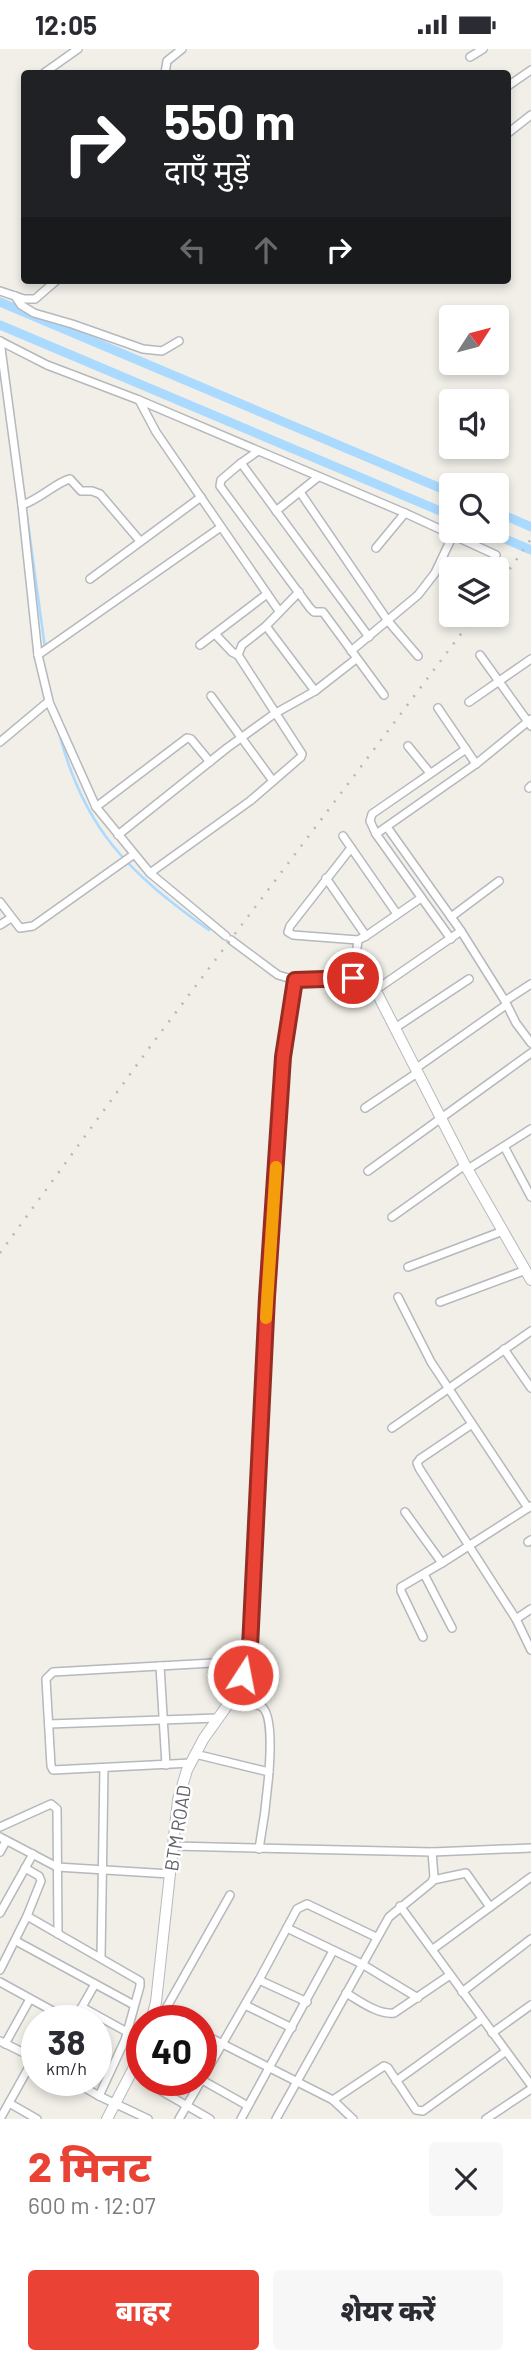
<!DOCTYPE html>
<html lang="hi">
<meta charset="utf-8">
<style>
body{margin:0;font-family:Barlow,"Noto Sans Devanagari",sans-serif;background:#f7f7f7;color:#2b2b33;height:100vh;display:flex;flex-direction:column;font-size:26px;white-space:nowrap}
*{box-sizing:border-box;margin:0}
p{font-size:23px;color:#7c7c81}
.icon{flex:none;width:38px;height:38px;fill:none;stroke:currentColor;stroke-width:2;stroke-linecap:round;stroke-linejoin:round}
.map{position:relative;height:2070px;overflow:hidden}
.sheet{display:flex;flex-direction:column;background:#fff;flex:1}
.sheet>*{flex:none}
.banner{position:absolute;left:21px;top:21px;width:490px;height:214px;border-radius:7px;box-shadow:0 4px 10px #0003;background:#202124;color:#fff;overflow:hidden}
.needle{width:46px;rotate:54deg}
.controls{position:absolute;left:439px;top:256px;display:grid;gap:14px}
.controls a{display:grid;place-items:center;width:70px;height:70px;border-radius:7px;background:#fff;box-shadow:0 4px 10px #0003;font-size:35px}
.speed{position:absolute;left:21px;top:1956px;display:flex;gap:14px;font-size:35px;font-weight:700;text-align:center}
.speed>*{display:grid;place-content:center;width:91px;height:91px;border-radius:50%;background:#fff;box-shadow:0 4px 10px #0003;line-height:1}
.speed small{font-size:18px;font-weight:400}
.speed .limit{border:10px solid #d22;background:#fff;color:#111}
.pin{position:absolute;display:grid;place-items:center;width:60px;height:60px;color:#fff;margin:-30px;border:4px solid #fff;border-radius:50%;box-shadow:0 2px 7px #0007}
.me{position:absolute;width:77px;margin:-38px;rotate:11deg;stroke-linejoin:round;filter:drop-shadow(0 0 5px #0008)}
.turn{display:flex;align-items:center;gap:24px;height:147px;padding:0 28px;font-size:32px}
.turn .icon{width:91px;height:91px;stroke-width:2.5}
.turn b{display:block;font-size:49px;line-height:60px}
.lanes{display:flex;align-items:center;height:66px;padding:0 28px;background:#0003;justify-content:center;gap:35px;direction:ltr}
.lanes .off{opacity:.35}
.round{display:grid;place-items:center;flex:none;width:74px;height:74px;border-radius:7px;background:#f7f7f7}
.head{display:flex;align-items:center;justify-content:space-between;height:119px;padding:0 28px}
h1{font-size:42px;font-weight:800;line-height:52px;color:#ea4335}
.primary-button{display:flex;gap:14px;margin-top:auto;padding:14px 28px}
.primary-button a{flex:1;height:80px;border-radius:7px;background:#ea4335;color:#fff;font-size:28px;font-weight:800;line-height:80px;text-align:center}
.primary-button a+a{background:#f7f7f7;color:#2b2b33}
.status{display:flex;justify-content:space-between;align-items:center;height:49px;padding:0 35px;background:#fff;direction:ltr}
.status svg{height:19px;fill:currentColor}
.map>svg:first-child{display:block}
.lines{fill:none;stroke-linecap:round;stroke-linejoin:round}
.stream{stroke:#aadaff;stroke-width:2.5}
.canal{stroke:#aadaff;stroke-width:9}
.street-casing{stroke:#b5b8bc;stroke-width:10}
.secondary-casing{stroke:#b6babf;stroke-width:12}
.street{stroke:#fff;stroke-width:7}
.secondary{stroke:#fff;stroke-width:10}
.rail{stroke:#b6b7b8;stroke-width:2.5;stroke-dasharray:2 9;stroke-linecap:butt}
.route-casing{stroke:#982c22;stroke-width:18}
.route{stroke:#ea4335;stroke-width:12}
.slow{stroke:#f59e0b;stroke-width:12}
.labels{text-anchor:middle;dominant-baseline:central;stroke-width:5;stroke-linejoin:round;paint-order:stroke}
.street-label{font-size:19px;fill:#5f6368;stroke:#fff}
</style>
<div class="status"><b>12:05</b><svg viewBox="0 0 49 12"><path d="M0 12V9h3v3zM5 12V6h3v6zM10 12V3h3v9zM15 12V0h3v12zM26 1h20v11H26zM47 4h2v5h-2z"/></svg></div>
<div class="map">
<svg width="531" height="2070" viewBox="0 0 531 2070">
<rect width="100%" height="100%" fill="#f1efe8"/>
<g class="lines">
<g class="stream">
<polyline points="27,467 45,599"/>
<path d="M58 680C83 780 128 823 209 881"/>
</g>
<g class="canal">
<polyline points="0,253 452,444"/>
<polyline points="0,276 452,467"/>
<polyline points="497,463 531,478"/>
<polyline points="484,481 531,501"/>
</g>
<defs>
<g id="street">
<polyline points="470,8 483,0"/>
<polyline points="44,24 78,0"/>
<polyline points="165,24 167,12 182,0"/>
<polyline points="508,37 531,21"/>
<polyline points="508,84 531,66"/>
<polyline points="0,242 24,250 35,250 57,231"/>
<polyline points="15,247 21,256 34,264 72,275 143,300 162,302 179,292"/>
<polyline points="0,292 47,316 139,351 405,464 496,506"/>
<polyline points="139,351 156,383 279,562"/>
<polyline points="258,402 241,414 369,588"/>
<polyline points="241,414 221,431 220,437 310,559 314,563 323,563 384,646"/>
<polyline points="300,443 388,572 418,607"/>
<path d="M22 456C39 451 58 432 70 430L81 442H92L100 445 140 492"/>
<polyline points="276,462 318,428"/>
<polyline points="376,499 405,464"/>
<polyline points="90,530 201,448"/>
<polyline points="266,577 315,642"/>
<polyline points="215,585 232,603 238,606"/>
<polyline points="200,596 267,545"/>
<polyline points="351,602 418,546 435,524 453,486"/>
<polyline points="38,606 221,478"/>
<polyline points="480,606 531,677"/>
<polyline points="211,647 273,732"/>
<polyline points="49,653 96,758 150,824 226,887"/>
<polyline points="469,653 531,610"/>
<polyline points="438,659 476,715"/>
<polyline points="0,693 49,652 38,606 22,456 0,292"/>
<polyline points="408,697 430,724"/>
<polyline points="529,739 531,737"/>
<polyline points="96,758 187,689 191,690 210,713"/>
<polyline points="387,778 461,882 505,952 516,974 531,994"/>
<polyline points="376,785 476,715 531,670"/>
<polyline points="118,786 227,699 274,665 315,642 356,610"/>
<polyline points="343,787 397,865"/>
<polyline points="351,799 290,877 288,883 293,886 358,891"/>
<polyline points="150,824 250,752 301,708 302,705 238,606 242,596 266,577 299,543"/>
<polyline points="326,829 366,887"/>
<polyline points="0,853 20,879 33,877 133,806"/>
<polyline points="451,868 499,832"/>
<polyline points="0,876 11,869"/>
<polyline points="451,890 376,785 370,772 372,765 466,700"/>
<polyline points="231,891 278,926 295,931"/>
<polyline points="353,929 358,891 366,887 421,849"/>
<polyline points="374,942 461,882"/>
<polyline points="505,952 531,935"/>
<polyline points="395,979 469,930"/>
<polyline points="415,1020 506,956"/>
<polyline points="365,1059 417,1024"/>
<polyline points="505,1099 531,1148"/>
<polyline points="468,1120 531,1080"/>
<polyline points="368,1122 531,1004"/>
<polyline points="392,1168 465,1116"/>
<polyline points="408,1218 503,1182"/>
<polyline points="398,1248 431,1313 528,1459"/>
<polyline points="440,1253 526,1221"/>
<polyline points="504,1300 531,1339"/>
<polyline points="472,1375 420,1410 417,1414 419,1419 516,1570 531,1601"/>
<polyline points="392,1379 531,1282"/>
<polyline points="405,1463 442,1514"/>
<polyline points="528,1493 531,1491"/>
<polyline points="424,1525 452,1579"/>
<polyline points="516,1570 531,1560"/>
<polyline points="423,1588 401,1542 401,1538 442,1514 531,1457"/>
<polyline points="160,1617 166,1716"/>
<path d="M229 1654C238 1654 254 1652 262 1658 280 1671 263 1778 259 1800"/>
<polyline points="49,1675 218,1669"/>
<polyline points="195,1705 269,1723"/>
<polyline points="191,1714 53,1721 51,1717 46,1630 53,1623 248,1612"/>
<polyline points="0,1778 51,1755 57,1760 58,1885"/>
<polyline points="0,1788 57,1818 170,1825"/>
<polyline points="173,1797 432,1803 531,1799"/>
<polyline points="0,1803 6,1792"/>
<polyline points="433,1831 466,1824 490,1858"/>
<polyline points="400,1857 531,2036"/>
<polyline points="0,1864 33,1805"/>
<polyline points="27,1867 140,1932 140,1937 125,1991 99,2047"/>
<polyline points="287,1879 362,1915 418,1949"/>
<polyline points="16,1892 134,1956"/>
<polyline points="433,1900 531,1828"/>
<polyline points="101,1909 104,1719"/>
<polyline points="0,1921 27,1867 41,1832 39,1827 25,1819"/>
<polyline points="259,1931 307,1953"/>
<polyline points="0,1933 71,1972"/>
<polyline points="462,1943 531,1890"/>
<path d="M346 1944C360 1952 378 1966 394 1964L450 1926"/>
<polyline points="245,1956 292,1979"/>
<polyline points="82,1958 127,1983"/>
<polyline points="162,1962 180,1972"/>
<polyline points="164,1963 230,1846"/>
<polyline points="74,1972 95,1935"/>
<polyline points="201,1984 333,2051 353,2070"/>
<polyline points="492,1984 531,1956"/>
<polyline points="0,1992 36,2010"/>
<polyline points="5,1995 30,1950"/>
<polyline points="202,2031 248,2057"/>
<polyline points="73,2032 99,2047 148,2070"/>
<polyline points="144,2032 210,2070"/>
<polyline points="396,2032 482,1970"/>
<polyline points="333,2051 384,2017 388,2019 416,2061 423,2062 505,2003"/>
<polyline points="9,2054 37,2070"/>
<polyline points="0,2070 34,2009"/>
<polyline points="179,2070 259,1931 297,1860 307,1855 376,1888"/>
<polyline points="241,2070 333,1902"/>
<polyline points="276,2070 389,1868 432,1833 434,1828 432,1803"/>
<polyline points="486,2070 531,2040"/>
</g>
<g id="secondary">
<path d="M151 1972 156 1953 178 1751 187 1721 204 1689 239 1640 248 1612 267 1248 283 1008 295 931C325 930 357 921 378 946L465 1116 531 1231"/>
<polyline points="107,2070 142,2003"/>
</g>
</defs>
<use href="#street" class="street-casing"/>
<use href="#secondary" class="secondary-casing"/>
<use href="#street" class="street"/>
<use href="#secondary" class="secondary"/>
<g class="rail">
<polyline points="497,538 531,490"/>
<polyline points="0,1204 155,991 476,565"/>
</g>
</g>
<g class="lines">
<defs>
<polyline id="route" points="243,1626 250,1598 267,1248 283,1008 295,931 353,929"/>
</defs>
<use href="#route" class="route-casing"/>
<use href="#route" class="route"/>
<polyline class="slow" points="266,1269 276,1118"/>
</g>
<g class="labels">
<g class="street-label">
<text transform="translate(177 1779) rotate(-81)">BTM ROAD</text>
</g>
</g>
</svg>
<div class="controls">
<a><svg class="needle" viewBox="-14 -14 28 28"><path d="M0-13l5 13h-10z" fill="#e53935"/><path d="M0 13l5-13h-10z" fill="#7c7c81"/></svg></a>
<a><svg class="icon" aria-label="sound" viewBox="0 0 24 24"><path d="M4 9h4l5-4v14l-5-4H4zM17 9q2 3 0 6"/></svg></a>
<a><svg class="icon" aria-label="search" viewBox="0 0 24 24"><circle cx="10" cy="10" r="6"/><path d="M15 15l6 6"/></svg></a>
<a><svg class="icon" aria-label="layers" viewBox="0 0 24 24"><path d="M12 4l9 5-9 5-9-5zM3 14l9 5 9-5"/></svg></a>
</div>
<div class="speed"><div>38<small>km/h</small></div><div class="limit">40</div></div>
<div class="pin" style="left:353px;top:929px;background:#d93025"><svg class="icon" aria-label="arrive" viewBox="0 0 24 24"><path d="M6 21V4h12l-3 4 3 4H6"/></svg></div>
<svg class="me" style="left:243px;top:1626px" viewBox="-20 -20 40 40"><circle r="17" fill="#ea4335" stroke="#fff" stroke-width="3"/><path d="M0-11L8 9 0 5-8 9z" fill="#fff"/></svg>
<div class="banner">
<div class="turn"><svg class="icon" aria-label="right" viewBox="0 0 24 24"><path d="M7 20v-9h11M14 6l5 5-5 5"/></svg><div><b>550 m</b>दाएँ मुड़ें</div></div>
<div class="lanes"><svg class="icon off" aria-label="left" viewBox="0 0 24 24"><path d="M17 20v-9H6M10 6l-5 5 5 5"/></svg><svg class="icon off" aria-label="ahead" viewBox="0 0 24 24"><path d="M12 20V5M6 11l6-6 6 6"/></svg><svg class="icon" aria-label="right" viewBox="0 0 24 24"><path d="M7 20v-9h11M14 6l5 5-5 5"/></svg></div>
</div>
</div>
<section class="sheet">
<div class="head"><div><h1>2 मिनट</h1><p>600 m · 12:07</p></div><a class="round"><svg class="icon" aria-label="close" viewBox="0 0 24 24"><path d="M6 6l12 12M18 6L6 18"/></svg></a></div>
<div class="primary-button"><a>बाहर</a><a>शेयर करें</a></div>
</section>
